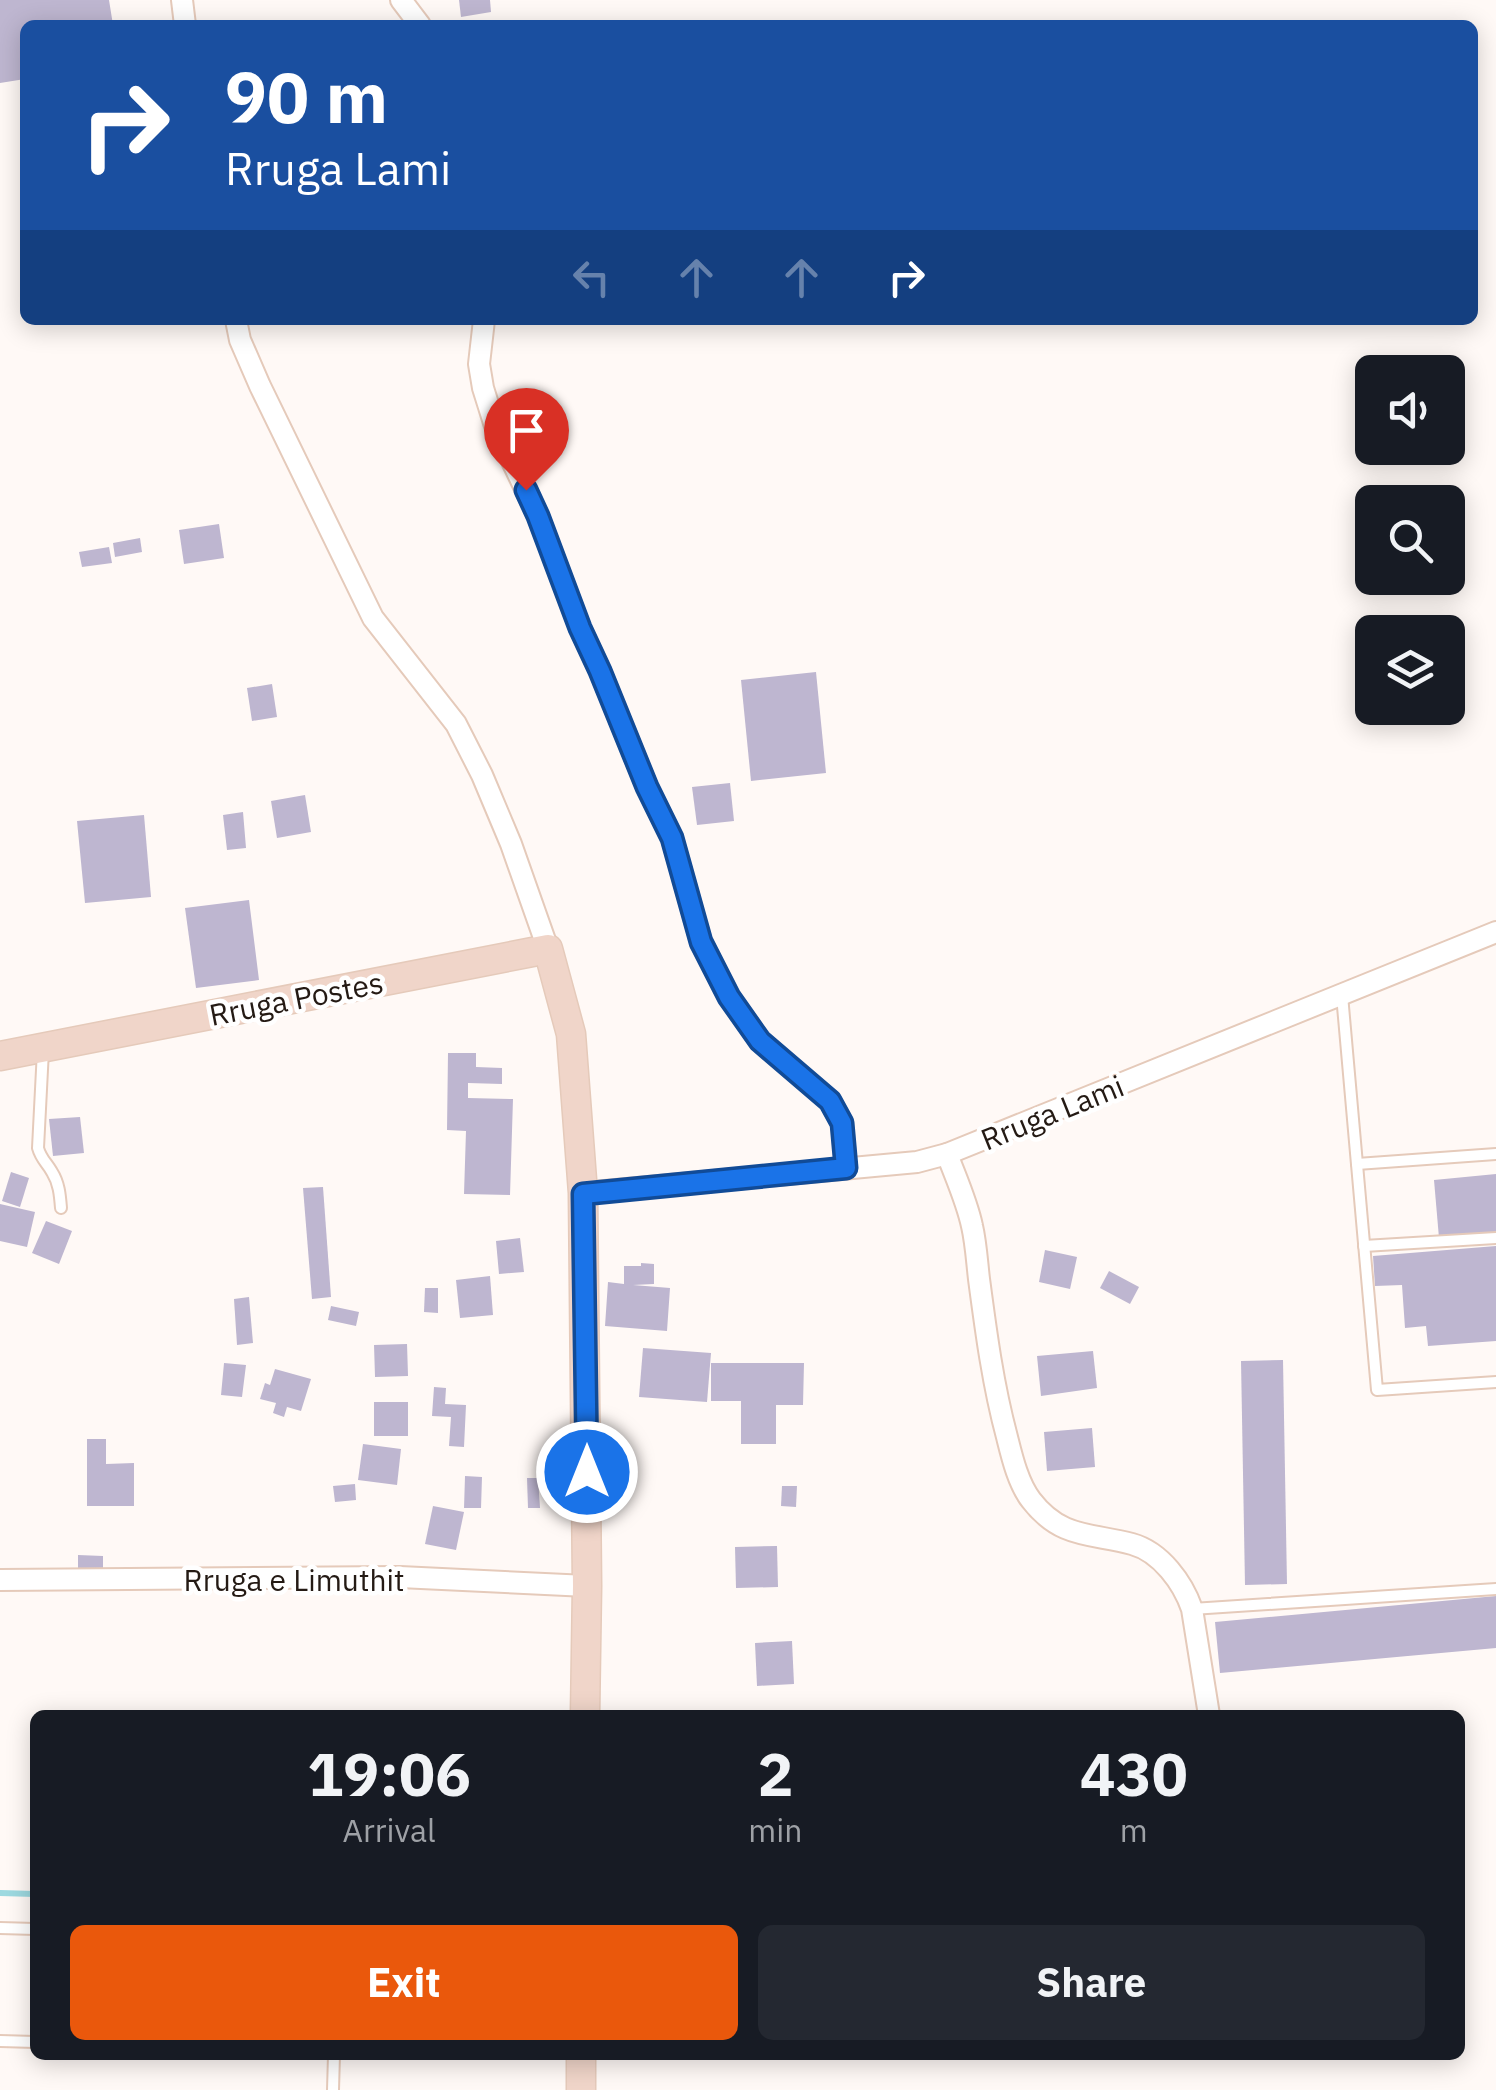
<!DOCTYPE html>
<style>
body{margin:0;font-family:"IBM Plex Sans",sans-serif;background:#242831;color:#f1f3f6;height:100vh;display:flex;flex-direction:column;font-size:38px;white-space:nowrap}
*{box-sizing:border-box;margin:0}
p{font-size:32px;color:#9ea1a6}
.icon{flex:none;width:55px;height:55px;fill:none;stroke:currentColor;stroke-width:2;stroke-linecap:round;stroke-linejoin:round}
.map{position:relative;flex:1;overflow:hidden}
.panel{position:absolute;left:30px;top:1710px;width:1435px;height:350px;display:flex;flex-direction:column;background:#171b24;border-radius:15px;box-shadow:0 5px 25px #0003}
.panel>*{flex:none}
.hud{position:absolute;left:20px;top:20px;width:1458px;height:305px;border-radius:15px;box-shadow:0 5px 25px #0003;background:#1a4fa0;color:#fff;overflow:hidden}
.fabs{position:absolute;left:1355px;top:355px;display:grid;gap:20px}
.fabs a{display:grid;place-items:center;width:110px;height:110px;border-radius:15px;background:#171b24;box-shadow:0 5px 25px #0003;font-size:50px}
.pin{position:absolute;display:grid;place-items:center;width:85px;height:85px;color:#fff;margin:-102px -42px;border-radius:50% 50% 50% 0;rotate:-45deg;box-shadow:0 0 10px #0007}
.pin .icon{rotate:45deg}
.me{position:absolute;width:110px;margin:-55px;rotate:0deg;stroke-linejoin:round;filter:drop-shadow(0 0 8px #0008)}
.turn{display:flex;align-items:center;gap:35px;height:210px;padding:0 40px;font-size:45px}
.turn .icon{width:130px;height:130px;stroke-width:2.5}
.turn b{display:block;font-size:70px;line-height:85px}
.lanes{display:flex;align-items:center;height:95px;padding:0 40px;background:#0003;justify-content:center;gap:50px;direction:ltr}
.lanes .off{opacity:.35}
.eta{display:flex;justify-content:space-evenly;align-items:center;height:170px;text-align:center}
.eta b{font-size:60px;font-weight:700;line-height:70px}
.button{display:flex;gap:20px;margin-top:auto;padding:20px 40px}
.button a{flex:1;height:115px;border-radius:15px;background:#ea580c;color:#fff;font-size:40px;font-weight:700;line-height:115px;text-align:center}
.button a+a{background:#242831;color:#f1f3f6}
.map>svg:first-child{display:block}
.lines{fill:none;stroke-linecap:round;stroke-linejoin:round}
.stream{stroke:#9dd9e0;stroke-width:6}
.building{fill:#beb6d0}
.lane-casing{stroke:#e5caba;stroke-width:14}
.street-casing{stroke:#e5caba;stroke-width:24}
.secondary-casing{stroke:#e5caba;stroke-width:31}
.lane{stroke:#fff;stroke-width:10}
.street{stroke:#fff;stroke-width:20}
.secondary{stroke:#f0d5c9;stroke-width:28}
.route-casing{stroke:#114b97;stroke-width:25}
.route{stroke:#1a73e8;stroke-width:18}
.labels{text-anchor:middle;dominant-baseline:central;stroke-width:9;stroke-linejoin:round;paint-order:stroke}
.street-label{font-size:30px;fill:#241a14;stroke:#fff}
</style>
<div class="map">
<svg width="1496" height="2090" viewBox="0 0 1496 2090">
<rect width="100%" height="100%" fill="#fff9f6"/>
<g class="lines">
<polyline class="stream" points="0,1893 35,1894"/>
</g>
<g class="building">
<polygon points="0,0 109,0 113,25 25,25 25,79 0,83"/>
<polygon points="459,0 490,0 491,12 461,17"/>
<polygon points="219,524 224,558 184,564 179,530"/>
<polygon points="140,538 142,552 115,557 113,543"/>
<polygon points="109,547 112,563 82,567 79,552"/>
<polygon points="816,672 826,773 751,781 741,680"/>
<polygon points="272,684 277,717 252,721 247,688"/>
<polygon points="730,783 734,821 697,825 692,787"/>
<polygon points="305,795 311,832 277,838 271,801"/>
<polygon points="243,812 246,848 227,850 223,815"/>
<polygon points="144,815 151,897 85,903 77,821"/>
<polygon points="249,900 259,980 196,988 185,908"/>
<polygon points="448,1053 476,1053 476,1067 502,1068 502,1084 468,1083 468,1098 513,1099 510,1195 464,1194 466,1131 447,1130"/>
<polygon points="80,1117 84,1153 53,1156 49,1119"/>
<polygon points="11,1172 29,1178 20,1207 2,1201"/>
<polygon points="1496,1174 1496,1233 1439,1238 1434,1180"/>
<polygon points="323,1187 331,1297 312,1299 303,1188"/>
<polygon points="0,1204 35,1212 27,1247 0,1241"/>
<polygon points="46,1221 72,1231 59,1264 32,1253"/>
<polygon points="520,1238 524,1272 499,1274 496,1241"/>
<polygon points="1496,1246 1496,1341 1428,1346 1426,1326 1405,1328 1402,1285 1375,1286 1373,1256"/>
<polygon points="1045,1250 1077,1257 1070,1289 1039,1282"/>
<polygon points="641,1263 654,1264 654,1284 633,1285 670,1288 667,1331 605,1326 608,1282 624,1284 624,1266 641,1266"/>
<polygon points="1109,1271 1139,1287 1130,1304 1100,1288"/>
<polygon points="490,1276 493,1315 460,1318 456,1280"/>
<polygon points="425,1288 438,1288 438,1313 424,1312"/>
<polygon points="249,1297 253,1343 237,1345 234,1299"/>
<polygon points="331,1306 359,1312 356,1326 328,1320"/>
<polygon points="407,1344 408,1376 375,1377 374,1345"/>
<polygon points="643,1348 711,1353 707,1402 639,1397"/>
<polygon points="1093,1351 1097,1388 1041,1396 1037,1356"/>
<polygon points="1283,1360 1287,1584 1245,1585 1241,1361"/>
<polygon points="224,1363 246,1365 242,1397 221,1395"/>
<polygon points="711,1363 804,1363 803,1405 776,1405 776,1444 741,1444 741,1401 711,1401"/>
<polygon points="275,1369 311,1379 301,1411 287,1407 284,1417 273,1413 276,1403 260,1399 265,1383 270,1385"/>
<polygon points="434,1387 446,1388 445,1404 466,1405 464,1447 449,1446 451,1417 432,1416"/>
<rect x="374" y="1402" width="34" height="34"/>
<polygon points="1092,1428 1095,1467 1047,1471 1044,1432"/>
<polygon points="87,1439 106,1439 106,1464 134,1463 134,1506 87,1506"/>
<polygon points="363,1444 401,1449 397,1485 358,1480"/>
<polygon points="465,1476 482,1477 481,1508 464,1508"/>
<polygon points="527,1478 538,1478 540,1508 528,1508"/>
<polygon points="355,1484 356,1500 335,1502 333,1486"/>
<polygon points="782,1486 797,1486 796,1507 781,1506"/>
<polygon points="433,1506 464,1512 456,1550 425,1544"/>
<polygon points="777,1546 778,1587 736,1588 735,1547"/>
<polygon points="78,1555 103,1556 103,1575 78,1574"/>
<polygon points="1496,1596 1496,1648 1220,1673 1215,1622"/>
<polygon points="792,1641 794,1684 757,1686 755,1643"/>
</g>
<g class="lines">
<defs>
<g id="lane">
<polyline points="1342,995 1377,1390 1496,1382"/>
<path d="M43 1050 38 1148C41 1159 47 1163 52 1172 59 1183 60 1195 61 1208"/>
<polyline points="1357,1164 1496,1154"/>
<polyline points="1364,1246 1496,1238"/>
<polyline points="1192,1609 1496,1589"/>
<polyline points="0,1928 35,1929"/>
<polyline points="0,2041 35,2042"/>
<polyline points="333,2090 334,2055"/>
</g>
<g id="street">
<polyline points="182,0 185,25"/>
<polyline points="401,0 420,25"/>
<polyline points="236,320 240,340 260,386 373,618 456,724 482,775 511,844 548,949"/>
<polyline points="484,320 479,364 483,388 494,423 538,516 580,628 600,671 647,787 672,838 701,942 729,997 760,1041 830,1101 842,1123 846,1168"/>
<path d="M947 1154C956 1178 967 1202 972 1226 976 1243 977 1262 979 1279 986 1332 993 1385 1007 1437 1012 1457 1018 1483 1031 1500 1061 1539 1091 1533 1132 1544 1161 1552 1183 1583 1192 1609L1209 1715"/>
<polyline points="583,1193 917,1162 947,1154 1496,932"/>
<polyline points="0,1580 400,1577 587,1586"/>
</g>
<g id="secondary">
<polyline points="0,1056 548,949 571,1034 583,1193 587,1586 585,1715"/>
<polyline points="581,2055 581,2090"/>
</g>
</defs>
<use href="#lane" class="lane-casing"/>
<use href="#street" class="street-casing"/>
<use href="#secondary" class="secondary-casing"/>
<use href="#lane" class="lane"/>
<use href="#street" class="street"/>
<use href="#secondary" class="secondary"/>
</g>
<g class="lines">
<defs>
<polyline id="route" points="526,490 538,516 580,628 600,671 647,787 672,838 701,942 729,997 760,1041 830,1101 842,1123 846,1168 583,1194 587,1472"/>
</defs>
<use href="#route" class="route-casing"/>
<use href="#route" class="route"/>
</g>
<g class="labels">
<g class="street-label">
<text transform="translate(296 998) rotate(-11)">Rruga Postes</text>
<text transform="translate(1052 1112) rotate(-22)">Rruga Lami</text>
<text x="294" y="1579">Rruga e Limuthit</text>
</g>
</g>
</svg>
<div class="fabs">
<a><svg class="icon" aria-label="sound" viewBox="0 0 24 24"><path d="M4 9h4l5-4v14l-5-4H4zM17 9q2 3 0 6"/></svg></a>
<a><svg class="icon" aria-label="search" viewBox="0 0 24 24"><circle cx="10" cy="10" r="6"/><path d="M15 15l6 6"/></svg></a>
<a><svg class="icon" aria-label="layers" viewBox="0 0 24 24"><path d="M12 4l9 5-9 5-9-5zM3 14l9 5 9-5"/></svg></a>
</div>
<div class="pin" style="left:526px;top:490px;background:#d93025"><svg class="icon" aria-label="arrive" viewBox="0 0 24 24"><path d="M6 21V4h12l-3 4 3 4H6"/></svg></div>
<svg class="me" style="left:587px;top:1472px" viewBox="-20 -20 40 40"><circle r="17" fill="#1a73e8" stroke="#fff" stroke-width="3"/><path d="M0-11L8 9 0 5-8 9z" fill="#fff"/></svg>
<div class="hud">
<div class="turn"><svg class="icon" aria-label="right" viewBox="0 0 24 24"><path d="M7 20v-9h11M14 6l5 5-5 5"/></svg><div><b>90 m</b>Rruga Lami</div></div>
<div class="lanes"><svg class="icon off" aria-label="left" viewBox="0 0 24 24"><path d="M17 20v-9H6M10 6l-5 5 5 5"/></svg><svg class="icon off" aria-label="ahead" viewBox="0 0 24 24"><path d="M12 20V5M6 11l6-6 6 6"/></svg><svg class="icon off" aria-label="ahead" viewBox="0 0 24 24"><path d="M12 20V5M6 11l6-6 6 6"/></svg><svg class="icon" aria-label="right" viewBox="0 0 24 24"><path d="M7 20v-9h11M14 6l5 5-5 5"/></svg></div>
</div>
<section class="panel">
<div class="eta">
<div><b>19:06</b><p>Arrival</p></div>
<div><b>2</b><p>min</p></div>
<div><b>430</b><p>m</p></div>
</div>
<div class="button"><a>Exit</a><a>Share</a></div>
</section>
</div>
